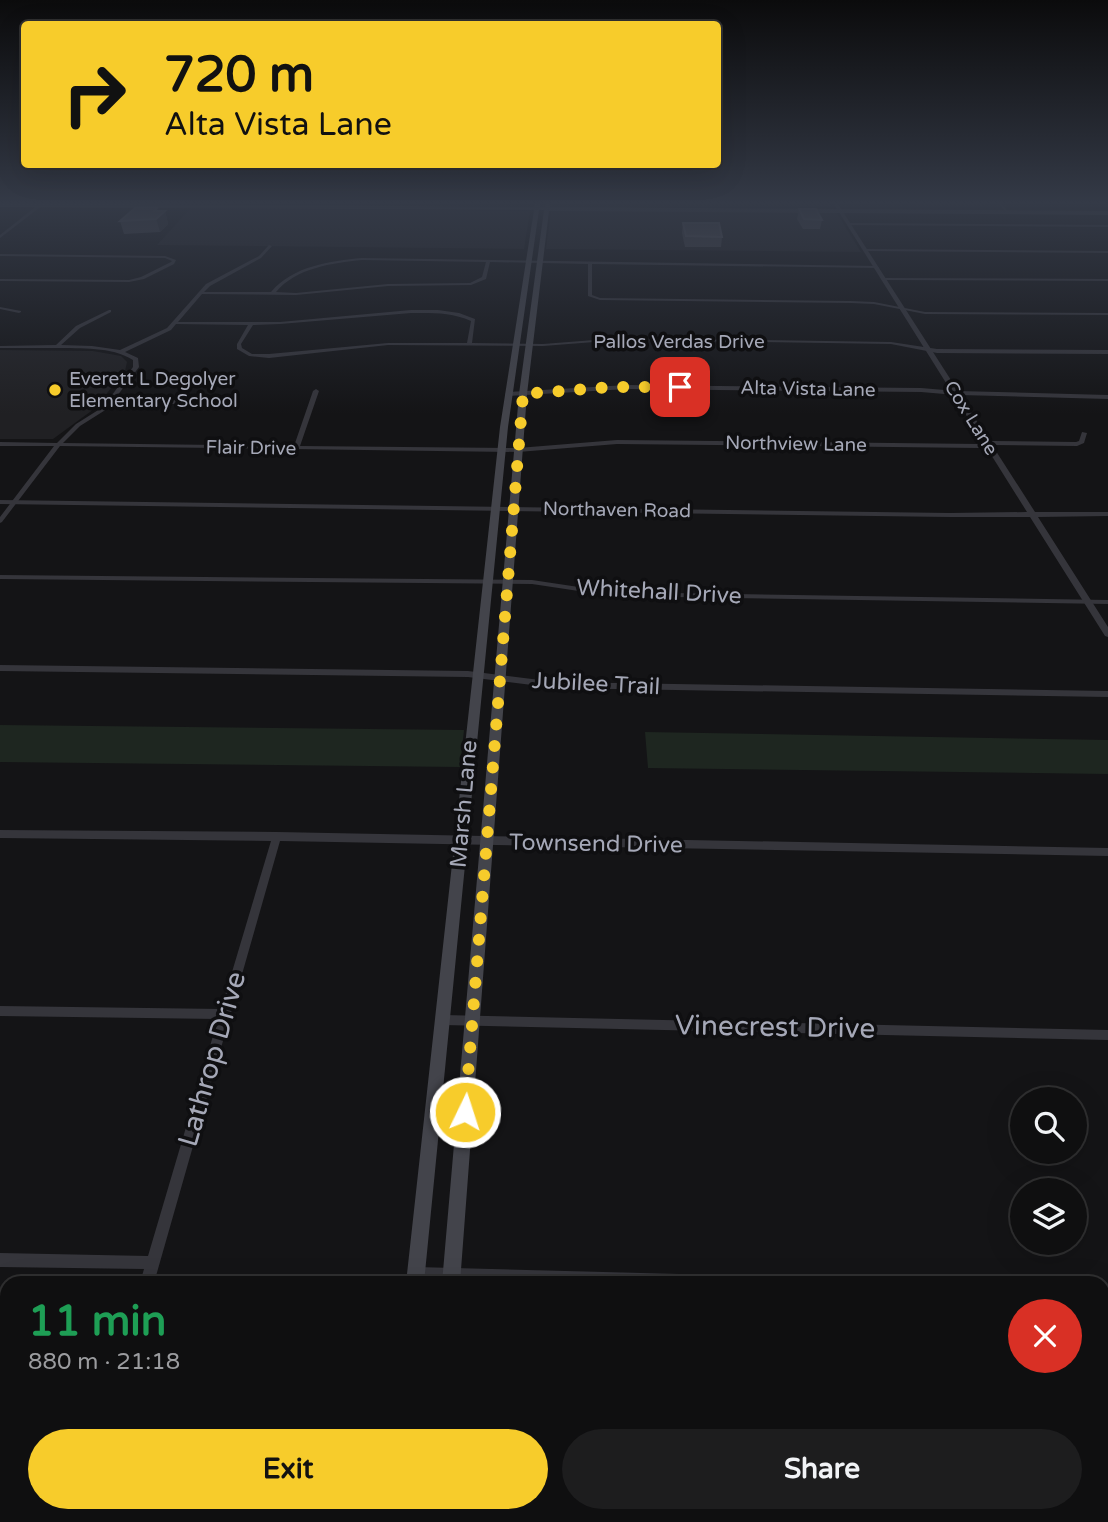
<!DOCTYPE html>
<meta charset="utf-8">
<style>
body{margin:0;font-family:"Varela Round",sans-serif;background:#1d1d1e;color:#f1f3f6;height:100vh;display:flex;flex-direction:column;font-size:26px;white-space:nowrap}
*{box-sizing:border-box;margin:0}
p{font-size:23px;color:#9b9c9f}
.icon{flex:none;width:38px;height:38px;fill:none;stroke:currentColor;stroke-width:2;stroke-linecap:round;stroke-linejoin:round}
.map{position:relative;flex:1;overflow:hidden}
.details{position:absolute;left:0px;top:1276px;width:1110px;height:247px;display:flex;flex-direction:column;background:#0f0f10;border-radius:21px 21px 0 0;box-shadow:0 7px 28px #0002,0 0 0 2px #2f2f30}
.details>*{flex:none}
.hud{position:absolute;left:21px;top:21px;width:700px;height:147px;border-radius:7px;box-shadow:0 7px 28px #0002,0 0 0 2px #2f2f30;background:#f7cc2b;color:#111;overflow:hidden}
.fabs{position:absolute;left:1010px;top:1087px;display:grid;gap:14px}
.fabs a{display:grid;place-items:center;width:77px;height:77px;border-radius:50%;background:#0f0f10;box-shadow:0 7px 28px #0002,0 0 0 2px #2f2f30;font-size:35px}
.pin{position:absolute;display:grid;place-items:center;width:60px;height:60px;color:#fff;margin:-30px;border-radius:14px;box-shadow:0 4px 10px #0006}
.me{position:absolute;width:77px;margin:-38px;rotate:4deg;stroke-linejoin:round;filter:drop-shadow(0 0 5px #0008)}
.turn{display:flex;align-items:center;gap:24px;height:147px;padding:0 28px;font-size:32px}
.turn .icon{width:91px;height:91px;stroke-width:2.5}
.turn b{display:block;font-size:49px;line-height:60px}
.round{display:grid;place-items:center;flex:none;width:74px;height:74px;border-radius:37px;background:#1d1d1e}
.head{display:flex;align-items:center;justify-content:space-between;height:119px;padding:0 28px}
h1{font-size:42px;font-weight:700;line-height:52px;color:#1e9e55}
.primary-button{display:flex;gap:14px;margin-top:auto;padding:14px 28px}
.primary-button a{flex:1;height:80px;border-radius:42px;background:#f7cc2b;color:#111;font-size:28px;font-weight:700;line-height:80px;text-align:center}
.primary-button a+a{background:#1d1d1e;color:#f1f3f6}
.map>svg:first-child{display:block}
.built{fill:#202023}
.green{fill:#1e2620}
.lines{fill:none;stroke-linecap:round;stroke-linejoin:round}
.minor{fill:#35353b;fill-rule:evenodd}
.tertiary{fill:#35353b;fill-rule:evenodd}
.secondary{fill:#43444b;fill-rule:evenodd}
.wall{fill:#45454b}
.shaded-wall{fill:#2d2d31}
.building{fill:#505057;stroke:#5d5e66;stroke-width:2}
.route{stroke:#f7cc2b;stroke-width:12;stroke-dasharray:0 21.6}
.poi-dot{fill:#f7cc2b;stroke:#0f0f11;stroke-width:2.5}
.labels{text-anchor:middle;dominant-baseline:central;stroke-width:7;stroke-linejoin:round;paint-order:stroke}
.far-street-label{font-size:19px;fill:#a5a8b7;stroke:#0f0f11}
.far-poi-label{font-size:19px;fill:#a5a8b7;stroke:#0f0f11;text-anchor:start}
.street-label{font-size:23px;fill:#a5a8b7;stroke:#0f0f11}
.near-street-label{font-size:28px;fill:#a5a8b7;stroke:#0f0f11}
</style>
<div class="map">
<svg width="1108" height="1522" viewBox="0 0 1108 1522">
<rect width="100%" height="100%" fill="#141416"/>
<g class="built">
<polygon points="554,201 829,201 832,206 554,204"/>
<polygon points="191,208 530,211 524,249 157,245"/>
<polygon points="551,211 836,212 861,252 546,249"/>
<polygon points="0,350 93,351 121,356 127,362 125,371 94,409 53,439 0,439"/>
</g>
<g class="green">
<polygon points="841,201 984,201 988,205 843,204"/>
<polygon points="0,725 464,730 460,767 0,762"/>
<polygon points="645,732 1108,740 1108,774 648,768"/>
</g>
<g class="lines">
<g class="minor">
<polygon points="995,201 999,201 1009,213 1007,213"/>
<polygon points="848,223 1108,225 1108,227 849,225"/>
<path d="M269 245 272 246 261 258 210 286 204 292H271C293 266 330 261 362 258L877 266 879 268 592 264V295L600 298 851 301 874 302 925 312 1108 313V315L925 314 874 304 851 303 600 300 588 296V264L490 262 486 279 471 285 388 286 296 295 202 294 178 322H280L411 310H438L459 313 475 319 472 343 543 344 620 338 891 342 937 349 1108 350V354L937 353 891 344 620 340 543 346 388 345 269 358 249 356 237 349V344L248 325 176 324 171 330 125 352 138 358 139 367 114 400H178L212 396 215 398 214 399 178 404H111L107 409 80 426 63 443 294 446 313 391 316 389 319 391 300 446 518 448 617 440 979 444 993 441 1076 442 1079 441 1082 432 1087 433 1084 443 1077 446 993 445 979 448 617 444 518 452 60 446 2 522 0 523V517L54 446H0V442L57 443 76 424 103 407 133 367V360C110 346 82 349 56 348 38 348 19 348 0 348V346L56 345 76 326 109 310H111V312L80 328 61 345 92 346 120 350 167 328 206 284 259 256ZM362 260 486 262 482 277 470 283 388 284 296 293 276 292C296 268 332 263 362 260ZM411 313C432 313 451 312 471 321L467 343H388L269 354H252L242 348 241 344 253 325 280 324Z"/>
<polygon points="866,249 1108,251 1108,253 865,251"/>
<polygon points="0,254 165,256 176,260 174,264 144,279 129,282 0,281 0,279 129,280 141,277 171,262 172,261 165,258 0,256"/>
<polygon points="882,278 1108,279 1108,281 884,280"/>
<polygon points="0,307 21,311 21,312 19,313 0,309"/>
<polygon points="627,385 921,388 956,391 959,393 956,395 921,392 627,389 508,396 505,394 508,392"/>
<polygon points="0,575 532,580 612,592 1108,600 1108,604 612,596 532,584 0,579"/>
<polygon points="0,665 468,671 556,682 1108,691 1108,697 556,688 468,677 0,671"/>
<polygon points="0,830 277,832 1108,848 1108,856 280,841 154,1283 140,1283 144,1269 0,1267 0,1253 148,1256 218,1019 0,1016 0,1006 221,1009 271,841 0,838"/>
<polygon points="443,1015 1108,1030 1108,1040 443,1025 439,1024 437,1020 439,1016"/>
<polygon points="416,1267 754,1276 759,1278 761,1283 492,1283 416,1281 411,1279 409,1274 411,1269"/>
<rect x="1102" y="1285" width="6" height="14"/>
<polygon points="72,1516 88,1516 86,1522 70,1522"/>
</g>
<g class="tertiary">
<polygon points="43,201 48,201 0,238 0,235"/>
<polygon points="832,201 836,201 958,391 1108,395 1108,399 960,395 1035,512 1108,512 1108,516 1038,517 1108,627 1108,637 1105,636 1030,517 950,517 0,504 0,500 950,513 1027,512"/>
</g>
<g class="secondary">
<polygon points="536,201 541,201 540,207 545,207 546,201 550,201 550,207 1108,211 1108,215 549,211 527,394 460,1283 442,1283 519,394 544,210 539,210 508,427 424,1283 406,1283 500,427 534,210 0,207 0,203 534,207"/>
<polygon points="378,1516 400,1516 399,1522 377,1522"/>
<polygon points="421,1516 443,1516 442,1522 420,1522"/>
</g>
</g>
<g class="wall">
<polygon points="157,208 158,211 165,211 168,224 160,232 124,234 120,221"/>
<polygon points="799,209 822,220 820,229 803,229 797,219"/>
<polygon points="683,223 722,237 721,247 685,247 682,233"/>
</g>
<polygon class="shaded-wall" points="157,208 159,215 165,211 168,224 160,232 154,211"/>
<g class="building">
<polygon points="154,207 157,208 154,211 165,211 156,219 120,221 135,208"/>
<polygon points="799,209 816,209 822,220 804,219"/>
<polygon points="683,223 719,223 722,237 686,236"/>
</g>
<linearGradient id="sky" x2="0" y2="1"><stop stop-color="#0b0b0c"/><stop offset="0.49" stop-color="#343a47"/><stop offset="1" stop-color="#343a47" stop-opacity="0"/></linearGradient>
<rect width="1108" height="414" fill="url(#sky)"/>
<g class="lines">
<polyline class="route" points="465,1112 523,394 610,387 680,387"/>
</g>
<circle class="poi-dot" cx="55" cy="390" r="7"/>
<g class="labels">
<g class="far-street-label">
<text x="679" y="342">Pallos Verdas Drive</text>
<text transform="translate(808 389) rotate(1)">Alta Vista Lane</text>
<text transform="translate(971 418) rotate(58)">Cox Lane</text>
<text transform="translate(796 444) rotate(1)">Northview Lane</text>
<text transform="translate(251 448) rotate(1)">Flair Drive</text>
<text transform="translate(617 510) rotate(1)">Northaven Road</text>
</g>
<g class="far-poi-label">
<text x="69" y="379">Everett L Degolyer<tspan x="69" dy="22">Elementary School</tspan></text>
</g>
<g class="street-label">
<text transform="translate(659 592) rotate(3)">Whitehall Drive</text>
<text transform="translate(596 684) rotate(3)">Jubilee Trail</text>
<text transform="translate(464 804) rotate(-85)">Marsh Lane</text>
<text transform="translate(596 844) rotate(1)">Townsend Drive</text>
</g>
<g class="near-street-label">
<text transform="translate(775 1027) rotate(1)">Vinecrest Drive</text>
<text transform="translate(212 1059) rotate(-74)">Lathrop Drive</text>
</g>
</g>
</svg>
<div class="fabs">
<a><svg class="icon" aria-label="search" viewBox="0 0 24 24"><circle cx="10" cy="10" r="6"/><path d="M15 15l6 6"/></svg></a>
<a><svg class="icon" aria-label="layers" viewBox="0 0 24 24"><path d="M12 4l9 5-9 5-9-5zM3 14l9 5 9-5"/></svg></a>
</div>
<div class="pin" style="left:680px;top:387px;background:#d93025"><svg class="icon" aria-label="arrive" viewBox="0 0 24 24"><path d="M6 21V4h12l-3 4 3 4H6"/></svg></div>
<svg class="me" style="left:465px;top:1112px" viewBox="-20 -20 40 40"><circle r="17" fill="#f7cc2b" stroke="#fff" stroke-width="3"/><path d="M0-11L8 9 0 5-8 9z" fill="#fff"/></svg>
<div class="hud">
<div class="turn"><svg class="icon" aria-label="right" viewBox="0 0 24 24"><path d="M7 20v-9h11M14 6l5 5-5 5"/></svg><div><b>720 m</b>Alta Vista Lane</div></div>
</div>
<section class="details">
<div class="head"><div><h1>11 min</h1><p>880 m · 21:18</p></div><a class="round" style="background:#d93025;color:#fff"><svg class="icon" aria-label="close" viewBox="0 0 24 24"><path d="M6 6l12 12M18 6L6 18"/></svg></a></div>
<div class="primary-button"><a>Exit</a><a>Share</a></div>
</section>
</div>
